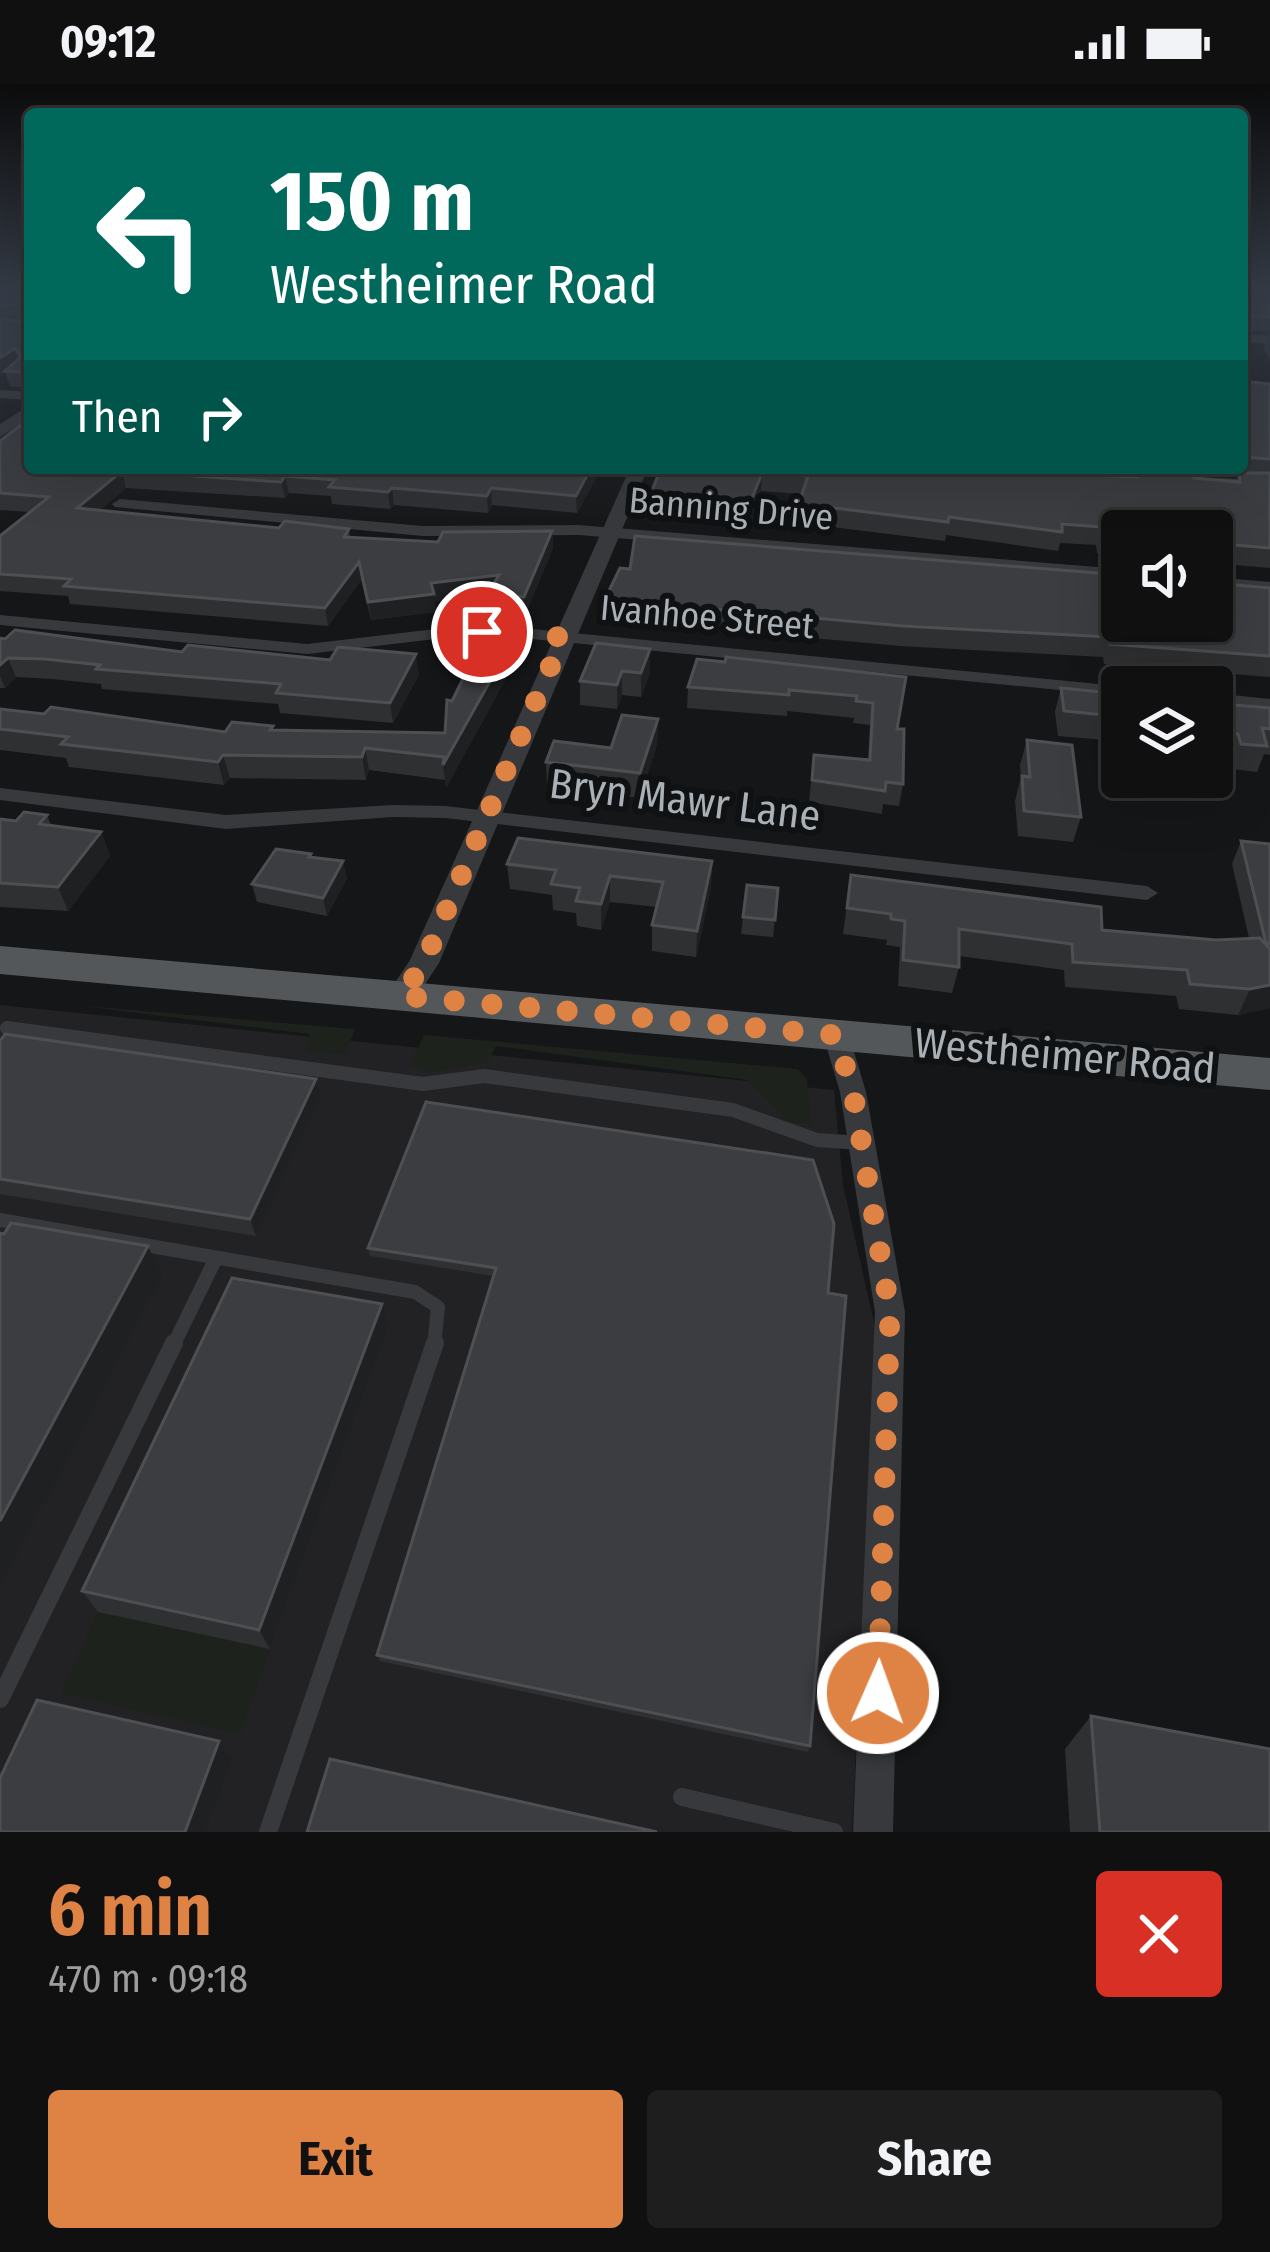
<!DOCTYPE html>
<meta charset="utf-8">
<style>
body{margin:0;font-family:"Fira Sans Condensed",sans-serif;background:#1e1e1f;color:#f1f3f6;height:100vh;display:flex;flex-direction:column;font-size:45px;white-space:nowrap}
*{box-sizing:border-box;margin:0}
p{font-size:39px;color:#9c9d9f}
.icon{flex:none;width:66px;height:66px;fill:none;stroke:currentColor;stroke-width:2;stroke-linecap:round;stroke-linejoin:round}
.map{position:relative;height:1748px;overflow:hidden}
.drawer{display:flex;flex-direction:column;background:#101011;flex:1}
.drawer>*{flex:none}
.hud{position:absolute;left:24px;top:24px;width:1224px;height:366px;border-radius:12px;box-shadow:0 12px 48px #0002,0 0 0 3px #303031;background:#00695c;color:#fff;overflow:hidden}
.tools{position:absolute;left:1101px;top:426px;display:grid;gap:24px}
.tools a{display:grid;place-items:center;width:132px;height:132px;border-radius:12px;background:#101011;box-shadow:0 12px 48px #0002,0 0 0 3px #303031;font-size:60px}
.pin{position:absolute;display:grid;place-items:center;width:102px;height:102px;color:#fff;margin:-51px;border:6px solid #fff;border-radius:50%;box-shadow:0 3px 12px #0007}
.me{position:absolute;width:132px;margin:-66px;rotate:2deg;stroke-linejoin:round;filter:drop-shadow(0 0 9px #0008)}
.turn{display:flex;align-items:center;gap:42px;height:252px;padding:0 48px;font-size:54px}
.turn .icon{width:156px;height:156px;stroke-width:2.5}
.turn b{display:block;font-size:84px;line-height:102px}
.then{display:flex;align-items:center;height:114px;padding:0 48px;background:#0003;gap:24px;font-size:45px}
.round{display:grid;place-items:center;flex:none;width:126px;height:126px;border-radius:12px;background:#1e1e1f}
.head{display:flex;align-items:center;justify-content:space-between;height:204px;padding:0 48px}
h1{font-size:72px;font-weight:700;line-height:90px;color:#df8345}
.primary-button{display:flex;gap:24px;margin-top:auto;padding:24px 48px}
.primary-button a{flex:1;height:138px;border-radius:12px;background:#df8345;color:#111;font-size:48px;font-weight:700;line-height:138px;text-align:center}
.primary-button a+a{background:#1e1e1f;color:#f1f3f6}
.status{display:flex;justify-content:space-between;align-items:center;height:84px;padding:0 60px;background:#101011;direction:ltr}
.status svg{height:33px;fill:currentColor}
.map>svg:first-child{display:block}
.built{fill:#222224}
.green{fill:#1d221c}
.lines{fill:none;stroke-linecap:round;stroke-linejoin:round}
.service-far1{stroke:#37393c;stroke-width:14}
.service{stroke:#37393c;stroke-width:18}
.minor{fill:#37393c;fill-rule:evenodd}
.tertiary{fill:#37393c;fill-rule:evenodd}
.primary{fill:#53575a;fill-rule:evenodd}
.wall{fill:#2f3032}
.shaded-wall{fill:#1f2021}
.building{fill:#3c3d40;stroke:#4d4f53;stroke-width:3}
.route{stroke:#df8345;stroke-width:21;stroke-dasharray:0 37.8}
.labels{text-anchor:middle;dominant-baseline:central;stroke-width:12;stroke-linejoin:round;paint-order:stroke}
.far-street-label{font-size:36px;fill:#a9b0b6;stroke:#101112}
.street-label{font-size:42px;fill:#a9b0b6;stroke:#101112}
</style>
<div class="status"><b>09:12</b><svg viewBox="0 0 49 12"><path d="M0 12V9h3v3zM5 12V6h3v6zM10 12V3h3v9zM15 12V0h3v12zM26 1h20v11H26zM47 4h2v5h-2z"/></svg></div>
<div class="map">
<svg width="1270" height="1748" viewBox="0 0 1270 1748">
<rect width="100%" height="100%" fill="#151617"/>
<polygon class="built" points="0,921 834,1006 843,1101 876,1247 852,1748 0,1748"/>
<g class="green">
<polygon points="73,921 355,945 345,970 306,967 309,950"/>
<polygon points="424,951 798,985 807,995 811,1041 788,1037 748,996 496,962 488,978 430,988 410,980"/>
<polygon points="98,1528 270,1565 240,1650 61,1609"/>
</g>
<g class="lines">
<g class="service-far1">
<polyline points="7,944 423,1000 484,992 733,1026 817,1056 861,1059"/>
<polyline points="0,1136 415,1208 438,1223 434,1262"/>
<polyline points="173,1262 216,1174"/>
</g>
<g class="service">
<polyline points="0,1615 174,1259"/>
<polyline points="682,1713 834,1748"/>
<polyline points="268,1748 435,1259"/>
</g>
<g class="minor">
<polygon points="1242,250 1270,252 1270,260 1242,258"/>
<polygon points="0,306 30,308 30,316 0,314"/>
<polygon points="1087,389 1270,396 1270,404 1092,396 1087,395"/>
<polygon points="120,415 423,442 579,441 1122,485 1122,495 579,451 423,452 115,423 112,420"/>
<polygon points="1212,493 1270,498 1270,508 1212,503"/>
<polygon points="0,531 307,560 453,543 511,543 1129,603 1122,603 1122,612 511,553 453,553 307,570 0,541"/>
<polygon points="1212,609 1270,615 1270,627 1212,621"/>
<polygon points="0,704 226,731 393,721 445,722 1147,802 1158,809 1147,816 445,734 393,733 226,745 0,716"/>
<polygon points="836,942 845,944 849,951 866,1008 905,1228 893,1748 853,1748 875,1228 840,1008 823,951 827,944"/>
</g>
<g class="tertiary">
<polygon points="30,321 30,334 0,353 0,340"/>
<polygon points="630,384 648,384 439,879 412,920 390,920 386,912 410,876"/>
</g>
<polygon class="primary" points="0,862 1270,974 1270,1006 0,890"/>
</g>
<g class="wall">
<polygon points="0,205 30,205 30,304 10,302 5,289 0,293 0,235 25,238 26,235 0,234"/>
<polygon points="1242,205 1270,205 1270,247 1242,246"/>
<polygon points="1269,249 1270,249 1270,277 1264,264"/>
<polygon points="1242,297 1270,300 1270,484 1212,479 1212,447 1122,447 1122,471 1097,469 1096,461 1060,459 1058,467 946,451 945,457 824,442 823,447 796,444 797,425 802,410 761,407 748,440 649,432 649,414 661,384 1066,384 1067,390 1131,392 1133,385 1122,384 1181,384 1181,386 1194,394 1236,397 1238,390 1230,390 1229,384 1242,384"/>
<polygon points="0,357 30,384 597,384 598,390 577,429 492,421 488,429 394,421 390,425 332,420 331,412 289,409 285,414 126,404 100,426 279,444 349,445 350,454 438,458 552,447 553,464 525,531 489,527 488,510 435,517 436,528 371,536 361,496 328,542 70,520 68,512 0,507 0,452 30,428 0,426"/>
<polygon points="1270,504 1270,593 1104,580 1103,573 900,562 605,535 605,515"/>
<polygon points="0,554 182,568 419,590 393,639 280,629 278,620 102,605 101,600 52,595 16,593 5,604 0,604"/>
<polygon points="650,565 650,589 641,613 622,611 617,625 580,621 580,597"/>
<polygon points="507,567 509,589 446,704 445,696 369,686 366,696 230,694 224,701 69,683 66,674 0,666 0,625 225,648 274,647 445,649 452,617"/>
<polygon points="906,593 897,645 903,700 899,722 883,720 882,730 809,718 814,671 868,676 870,641 853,639 854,634 787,627 787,632 687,624 688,603"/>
<polygon points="1061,604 1122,610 1122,664 1107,663 1106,656 1058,652 1055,628"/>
<polygon points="1212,619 1270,624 1270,671 1264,670 1257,688 1231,685 1228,675 1212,674"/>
<polygon points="658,635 657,660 640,714 547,703 546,678 611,664"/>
<polygon points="1027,656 1081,733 1073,758 1018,752 1015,717 1021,693 1020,681"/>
<polygon points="47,731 51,741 101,748 110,772 68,827 0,823 0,735 16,737"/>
<polygon points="1241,757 1270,760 1270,924 1238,931 1179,925 1176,912 1065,903 1064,886 959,872 959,883 952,909 898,902 900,863 886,861 887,856 843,850 851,791 1102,846 1216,856 1249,854 1232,780"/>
<polygon points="311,773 347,794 327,832 257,818 252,800"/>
<polygon points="712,777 711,803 696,873 652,867 652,841 657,823 610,818 601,846 577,842 576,829 553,826 552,811 510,805 507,780"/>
<polygon points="747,801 778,804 773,853 741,850"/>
<polygon points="0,957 321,1012 256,1152 0,1110"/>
<polygon points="368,1164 828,1209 810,1662 808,1668 380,1577 377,1571 493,1192 370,1172"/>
<polygon points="388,1245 270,1565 98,1528 82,1507"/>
<polygon points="1091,1632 1270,1748 1070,1748 1065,1665"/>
</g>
<g class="shaded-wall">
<polygon points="15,264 19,279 5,287 5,289 0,293 0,274"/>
<polygon points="591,384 597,384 598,390 577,429 576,412"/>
<polygon points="122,387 126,404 82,441 77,424"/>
<polygon points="762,389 761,407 748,440 749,422"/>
<polygon points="285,392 289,409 285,414 281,398"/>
<polygon points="392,404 394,421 390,425 388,408"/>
<polygon points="491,404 492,421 488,429 487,412"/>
<polygon points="552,447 553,464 525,531 524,513"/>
<polygon points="359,478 361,496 328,542 325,524"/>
<polygon points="499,491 500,509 435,517 436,528 371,536 368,518 431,499"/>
<polygon points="650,565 650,589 641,613 641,589"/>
<polygon points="507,567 509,589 446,704 443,681"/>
<polygon points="416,570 419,590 393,639 390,619"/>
<polygon points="8,574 16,593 5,604 0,592 0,581"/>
<polygon points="622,587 622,611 617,625 617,601"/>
<polygon points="658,635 657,660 640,714 640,689"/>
<polygon points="365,664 369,686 366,696 362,673"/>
<polygon points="223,671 230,694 224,701 218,678"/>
<polygon points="101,748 110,772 68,827 58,803"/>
<polygon points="343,777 347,794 327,832 323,814"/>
<polygon points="712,777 711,803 696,873 697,847"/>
<polygon points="610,792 610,818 601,846 601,820"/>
<polygon points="1270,901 1270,924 1238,931 1250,905"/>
<polygon points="316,995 321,1012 256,1152 250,1135"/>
<polygon points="148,1162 162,1192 0,1504 0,1437"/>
<polygon points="382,1220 388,1245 270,1565 259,1546"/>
<polygon points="219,1657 232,1675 205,1748 185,1748"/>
</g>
<g class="building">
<polygon points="0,205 30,205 30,226 26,221 0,220"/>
<polygon points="1242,205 1270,205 1270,233 1242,231"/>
<polygon points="30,226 30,289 5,287 21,273 15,264 0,274 0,235 25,238"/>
<polygon points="1242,297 1270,300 1270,375 1242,373"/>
<polygon points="30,334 30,384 591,384 576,412 491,404 487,412 392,404 388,408 329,403 335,396 285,392 281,398 122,387 77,424 279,444 285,437 349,445 344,453 438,458 443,448 552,447 524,513 488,509 499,491 431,499 434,510 368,518 359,478 325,524 64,502 71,495 0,490 0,452 49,413 0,409 0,357"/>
<polygon points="661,384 1066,384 1067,390 1137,393 1133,384 1137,384 1191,386 1194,394 1240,398 1239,389 1270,389 1270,464 1212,459 1212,447 1122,447 1122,451 1102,450 1101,443 1062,440 1062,448 949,433 948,438 826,423 825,428 797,425 808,392 762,389 749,422 649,414"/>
<polygon points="635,452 1122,491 1122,537 1212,537 1212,499 1270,504 1270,572 1110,560 1109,553 903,542 605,515 620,484 630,485"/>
<polygon points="15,546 182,568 188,561 330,576 338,563 416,570 390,619 276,609 281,600 96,585 100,581 45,575 8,574 0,581 0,554 5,555"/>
<polygon points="596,559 650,565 641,589 622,587 617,601 580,597"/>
<polygon points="478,564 507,567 443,681 444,673 365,664 362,673 223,671 218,678 61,660 68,653 0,645 0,625 44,630 51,623 225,648 232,638 273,642 270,646 445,649 447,616 452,617"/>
<polygon points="726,573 906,593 897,645 904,645 903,700 886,698 885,707 812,696 814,671 870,676 873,619 856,617 857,612 789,606 789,611 688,603 697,575 725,578"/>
<polygon points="1061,604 1122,610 1122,639 1115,638 1114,632 1064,627"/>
<polygon points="1212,619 1270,624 1270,645 1262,644 1267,662 1241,660 1238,650 1217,649 1215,638 1212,637"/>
<polygon points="622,631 658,635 640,689 546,678 554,657 611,664"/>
<polygon points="1027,656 1072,661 1081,733 1024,727 1022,692 1030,693"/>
<polygon points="24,728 47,731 39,740 101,748 58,803 0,799 0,735 16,737"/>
<polygon points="518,754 712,777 697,847 652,841 663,798 610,792 601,820 576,817 580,804 551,800 556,786 507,780"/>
<polygon points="1241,757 1270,760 1270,860 1266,859"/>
<polygon points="276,765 311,770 309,773 343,777 323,814 252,800"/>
<polygon points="851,791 1101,823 1102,846 1216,856 1260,854 1270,865 1270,901 1250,905 1190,900 1187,886 1073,878 1072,860 959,845 959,883 903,876 905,837 891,835 891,830 847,824"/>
<polygon points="747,801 778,804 775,836 743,833"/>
<polygon points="5,950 316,995 250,1135 0,1095 0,957"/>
<polygon points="426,1018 813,1076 834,1140 828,1209 846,1212 810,1662 377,1571 496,1184 368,1164"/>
<polygon points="11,1139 148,1162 0,1437 0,1149 4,1150"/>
<polygon points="232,1194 382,1220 259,1546 82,1507"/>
<polygon points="37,1616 219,1657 185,1748 0,1748 0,1694"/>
<polygon points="1091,1632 1270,1665 1270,1748 1100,1748"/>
<polygon points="330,1675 657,1748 307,1748"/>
</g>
<linearGradient id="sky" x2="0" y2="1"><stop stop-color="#0c0c0d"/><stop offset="0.46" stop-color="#353c47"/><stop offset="1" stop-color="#353c47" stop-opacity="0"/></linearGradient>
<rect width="1270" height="449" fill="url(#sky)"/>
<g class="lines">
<polyline class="route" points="482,548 563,553 424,879 401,912 836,951 853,1008 890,1228 878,1609"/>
</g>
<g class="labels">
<g class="far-street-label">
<text transform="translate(731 425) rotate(5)">Banning Drive</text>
<text transform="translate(707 533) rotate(5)">Ivanhoe Street</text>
</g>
<g class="street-label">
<text transform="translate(685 716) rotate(7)">Bryn Mawr Lane</text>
<text transform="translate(1065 972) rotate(5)">Westheimer Road</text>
</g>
</g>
</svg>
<div class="tools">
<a><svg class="icon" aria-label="sound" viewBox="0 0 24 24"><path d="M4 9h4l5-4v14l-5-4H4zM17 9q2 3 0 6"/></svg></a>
<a><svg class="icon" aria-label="layers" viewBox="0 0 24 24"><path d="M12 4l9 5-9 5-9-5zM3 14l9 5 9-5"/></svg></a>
</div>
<div class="pin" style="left:482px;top:548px;background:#d93025"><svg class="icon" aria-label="arrive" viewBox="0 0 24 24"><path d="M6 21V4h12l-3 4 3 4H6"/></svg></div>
<svg class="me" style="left:878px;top:1609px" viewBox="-20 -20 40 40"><circle r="17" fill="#df8345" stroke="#fff" stroke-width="3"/><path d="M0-11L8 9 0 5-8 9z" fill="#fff"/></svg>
<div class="hud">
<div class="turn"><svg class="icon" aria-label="left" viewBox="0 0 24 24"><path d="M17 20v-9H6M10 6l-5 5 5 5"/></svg><div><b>150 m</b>Westheimer Road</div></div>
<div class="then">Then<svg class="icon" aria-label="right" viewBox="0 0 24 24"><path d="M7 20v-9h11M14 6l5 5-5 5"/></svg></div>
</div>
</div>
<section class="drawer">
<div class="head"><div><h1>6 min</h1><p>470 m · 09:18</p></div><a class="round" style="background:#d93025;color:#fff"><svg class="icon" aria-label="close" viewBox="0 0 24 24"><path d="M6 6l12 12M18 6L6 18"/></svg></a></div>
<div class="primary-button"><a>Exit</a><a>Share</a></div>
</section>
